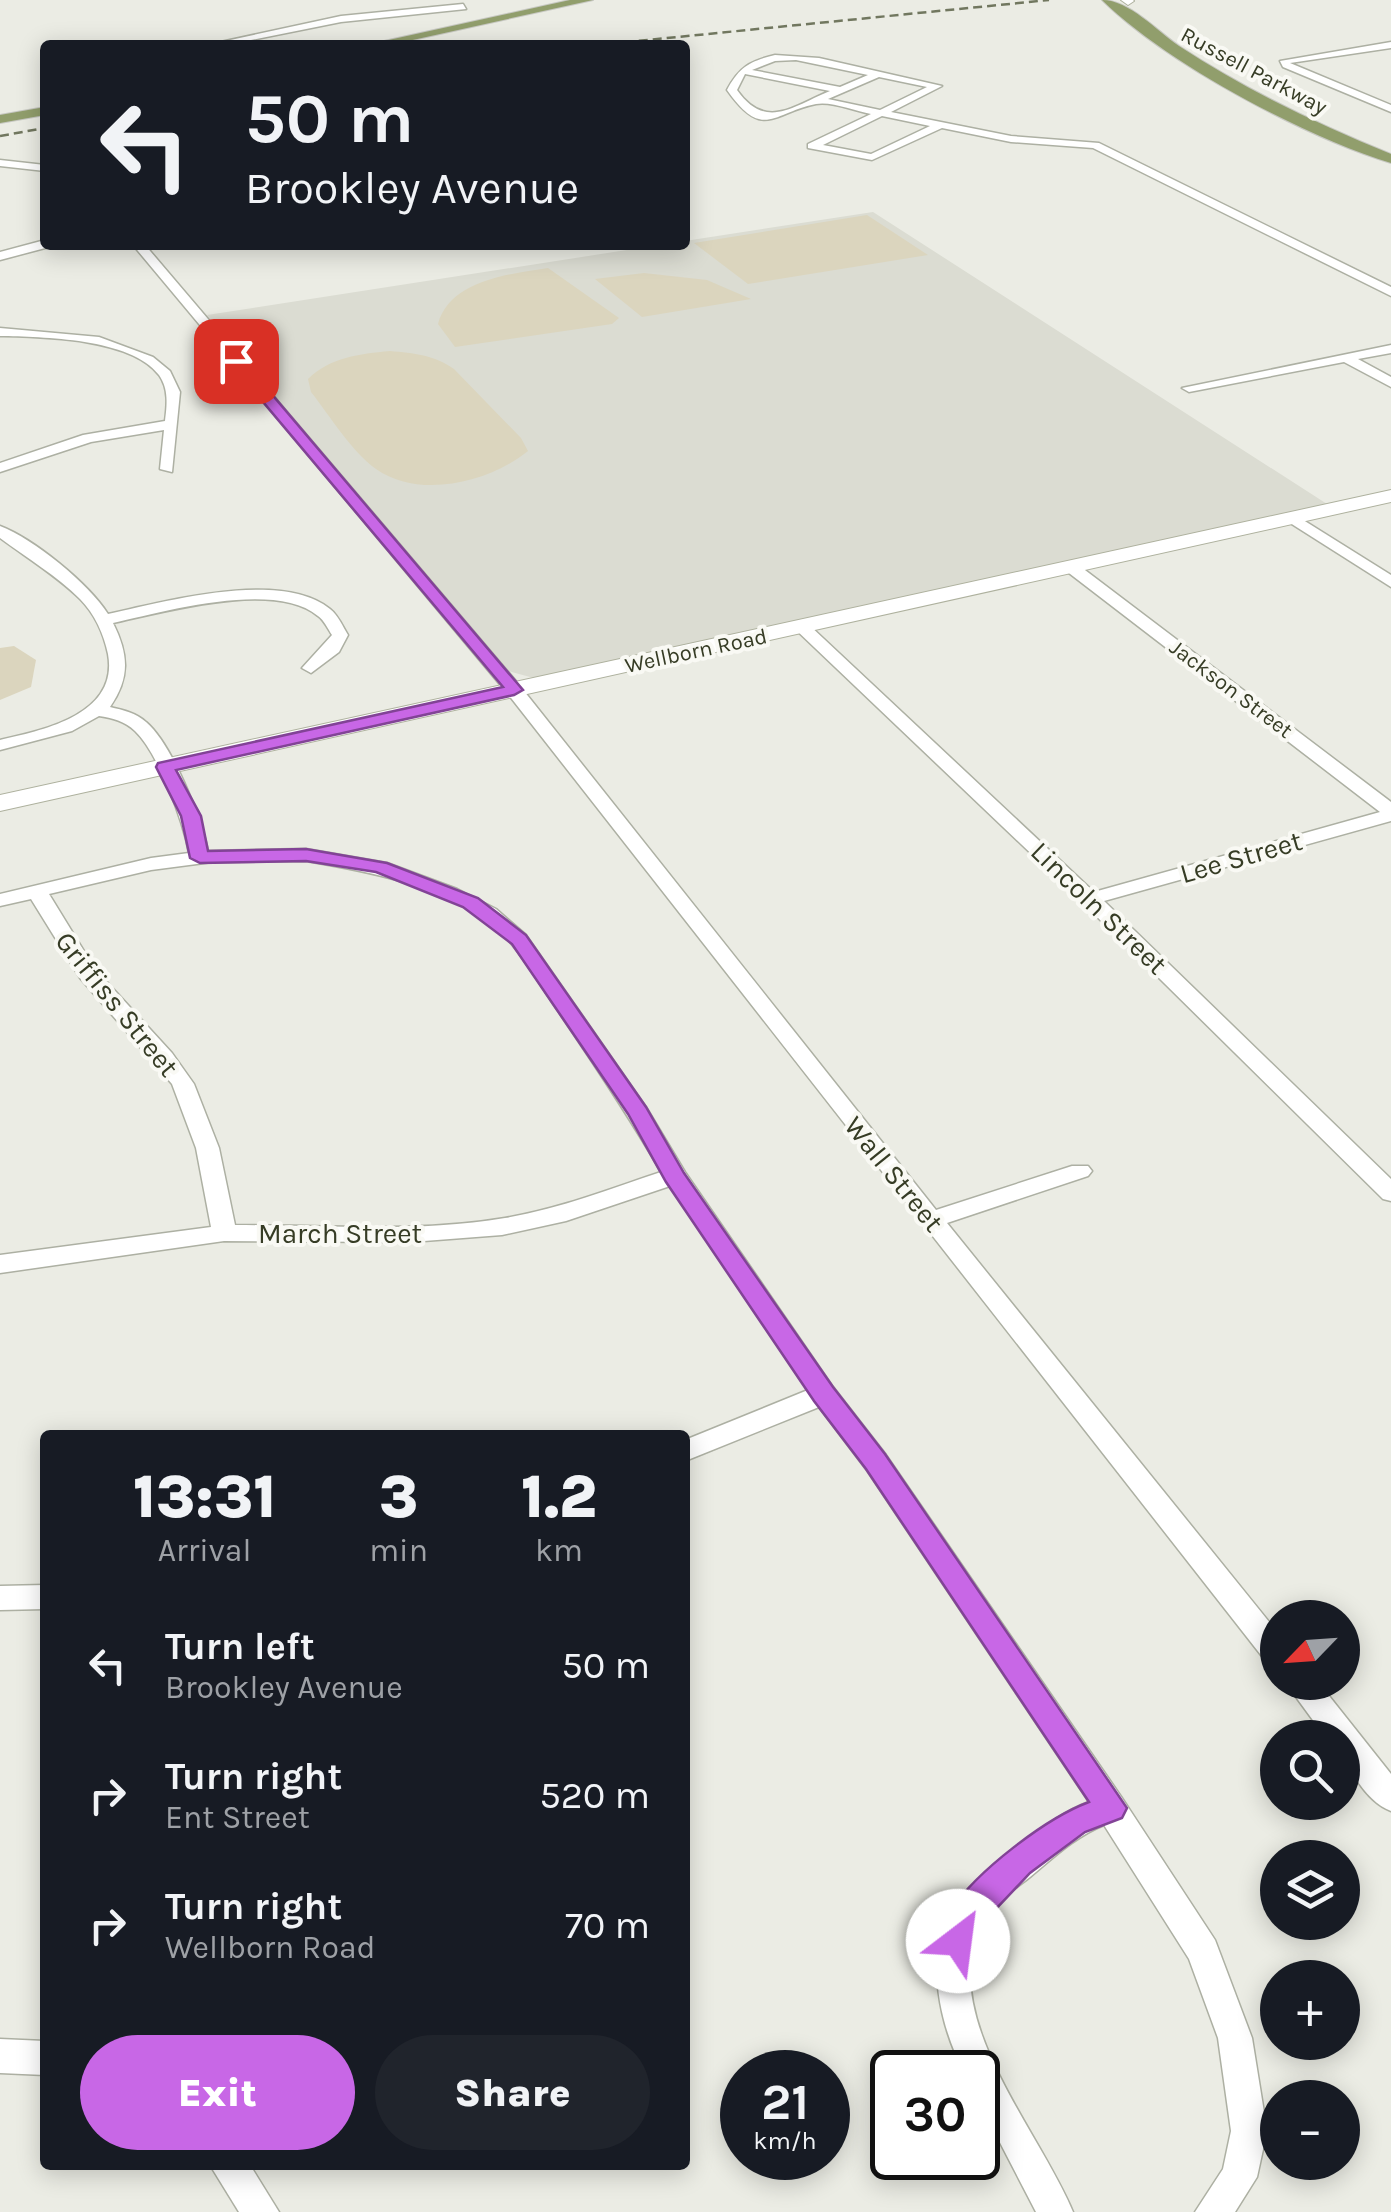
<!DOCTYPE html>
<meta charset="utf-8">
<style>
body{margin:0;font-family:Karla,sans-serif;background:#20242c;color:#f1f3f6;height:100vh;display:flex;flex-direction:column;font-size:38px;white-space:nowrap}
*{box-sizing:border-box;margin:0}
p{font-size:32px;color:#9ea1a6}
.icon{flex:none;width:55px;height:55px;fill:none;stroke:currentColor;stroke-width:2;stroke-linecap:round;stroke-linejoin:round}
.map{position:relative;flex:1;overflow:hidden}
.drawer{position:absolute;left:40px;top:1430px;width:650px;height:740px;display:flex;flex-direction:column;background:#171b24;border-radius:10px;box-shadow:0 5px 25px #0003}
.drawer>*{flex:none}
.guide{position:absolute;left:40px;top:40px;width:650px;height:210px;border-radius:10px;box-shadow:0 5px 25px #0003;background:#171b24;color:#f1f3f6;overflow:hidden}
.needle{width:65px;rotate:245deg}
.tools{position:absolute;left:1260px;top:1600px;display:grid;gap:20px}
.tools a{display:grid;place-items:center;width:100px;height:100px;border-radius:50%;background:#171b24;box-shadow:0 5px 25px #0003;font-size:50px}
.speed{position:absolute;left:720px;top:2050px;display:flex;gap:20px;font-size:50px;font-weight:700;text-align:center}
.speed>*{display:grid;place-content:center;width:130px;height:130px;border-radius:50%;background:#171b24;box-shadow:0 5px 25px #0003;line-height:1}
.speed small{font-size:25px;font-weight:400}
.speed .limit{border:5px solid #111;border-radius:15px;background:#fff;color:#111}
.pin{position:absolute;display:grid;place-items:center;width:85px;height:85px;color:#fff;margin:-42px;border-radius:20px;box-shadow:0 5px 15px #0006}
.me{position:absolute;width:110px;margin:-55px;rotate:30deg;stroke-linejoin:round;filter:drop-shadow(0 0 8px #0008)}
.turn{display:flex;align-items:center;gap:35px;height:210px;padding:0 40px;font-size:45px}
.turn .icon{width:130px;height:130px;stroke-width:2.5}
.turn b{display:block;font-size:70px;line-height:85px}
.eta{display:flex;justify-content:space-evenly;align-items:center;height:170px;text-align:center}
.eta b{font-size:60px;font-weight:800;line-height:70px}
.cta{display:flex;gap:20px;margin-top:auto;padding:20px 40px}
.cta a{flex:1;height:115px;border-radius:60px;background:#c867e6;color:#fff;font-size:40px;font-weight:800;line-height:115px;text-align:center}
.cta a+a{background:#20242c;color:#f1f3f6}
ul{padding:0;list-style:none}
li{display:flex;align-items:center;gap:30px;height:130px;padding:0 40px}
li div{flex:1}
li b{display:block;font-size:38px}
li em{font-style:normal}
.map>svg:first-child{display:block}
.built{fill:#dbdcd2}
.green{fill:#dbd5be}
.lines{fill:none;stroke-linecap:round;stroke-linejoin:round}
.street-casing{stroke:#adb0a3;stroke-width:3}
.secondary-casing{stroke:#aeb19e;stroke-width:2}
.primary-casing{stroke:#c7c8c2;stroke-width:2}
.street{fill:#fff;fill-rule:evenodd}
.secondary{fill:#fff;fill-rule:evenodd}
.primary{fill:#919e6c;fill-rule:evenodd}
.rail{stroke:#71775f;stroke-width:2.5;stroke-dasharray:9 5;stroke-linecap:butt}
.route{fill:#c867e6;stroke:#824396;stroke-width:2.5}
.labels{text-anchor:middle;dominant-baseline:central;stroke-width:8;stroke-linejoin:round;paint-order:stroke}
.far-street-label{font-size:22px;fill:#363c25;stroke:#f9f9f4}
.street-label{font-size:28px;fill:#363c25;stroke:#f9f9f4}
</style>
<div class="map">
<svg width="1391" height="2212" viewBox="0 0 1391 2212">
<rect width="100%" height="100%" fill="#ebece4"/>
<polygon class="built" points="873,212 1327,504 549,679 530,677 508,671 207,315 659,245 685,245 685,241"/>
<g class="green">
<polygon points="867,215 928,255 748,284 694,243"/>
<path d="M548 268 619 318 612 324 455 347 438 324C450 280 510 274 548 268Z"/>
<polygon points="644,273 707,280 751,299 642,317 595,279"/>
<path d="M390 351C414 353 434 355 454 369L521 438 528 451C490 482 420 500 376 469 351 451 330 416 311 392L308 379C331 357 359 354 390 351Z"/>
<polygon points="14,646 36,660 31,687 0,700 0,648"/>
</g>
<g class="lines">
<defs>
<g id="street">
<polygon points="463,4 466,9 341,22 226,45 207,45 341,16"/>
<polygon points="1391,42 1391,48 1290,63 1391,105 1391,112 1283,67 1280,61"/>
<path d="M775 55 819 58 942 86 891 112 1011 136 1099 143 1391 287V296L1093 148 1011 142 942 128 872 160 808 148V144L871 114C855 111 831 101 816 104 772 113 763 141 727 90 739 67 750 61 775 55ZM796 60 868 75 840 87 752 70 775 61ZM745 74 830 91C793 106 766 131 737 90ZM879 77 927 87 880 110 828 99ZM882 116 930 126 871 154 823 145Z"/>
<polygon points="0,160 45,165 45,171 0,166"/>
<polygon points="45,240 49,247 0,260 0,252"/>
<polygon points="133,245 145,245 520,686 936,1210 1072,1166 1088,1166 1092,1171 1088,1176 947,1223 1278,1633 1278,1667 1268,1664 508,694"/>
<path d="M0 328 99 337 153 357 170 371 180 392 172 472 160 469 164 430 91 442 0 472V463L83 435 165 421C167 406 169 389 159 375 131 338 42 337 0 336Z"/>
<polygon points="1391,345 1391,353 1358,359 1391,377 1391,387 1344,362 1189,392 1182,388"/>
<polygon points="1292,513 1391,575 1391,587 1287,521 1287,515"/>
<path d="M0 526C34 539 88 583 108 614 164 602 281 569 330 609 338 615 343 627 348 635L339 652 311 673 302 668 332 635C328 629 324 620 318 616 274 580 164 612 113 623 129 655 130 678 110 707 123 710 136 713 146 722 172 744 201 818 208 851L306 849 387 863 457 889 496 909 526 935 646 1107 685 1172 833 1387 886 1455 1122 1798 1215 1940 1252 2038 1267 2131 1257 2177 1235 2212H1195L1223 2169 1231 2131 1218 2038 1189 1959 1104 1825C1076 1836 1054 1857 1030 1877 1012 1891 985 1909 977 1931 943 2024 1039 2130 1073 2212H1036L978 2100V2072H964C941 2028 923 1956 952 1910 967 1886 991 1869 1013 1852 1038 1832 1059 1813 1089 1802L866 1469 819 1407 685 1461V1440L808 1390 670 1186 566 1221 502 1235 411 1242 224 1241 0 1273V1255L211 1227 196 1148 172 1084 80 978 31 899 0 906V894L151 858 189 853C183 821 159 754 135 731 125 721 112 718 99 716L72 731 0 750V740C45 730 119 714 108 654 104 635 95 614 80 599 57 576 27 558 0 538ZM306 861C366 871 428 883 480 916 515 938 535 978 558 1011 594 1064 629 1116 661 1172 610 1189 559 1209 505 1218 417 1233 324 1225 235 1225L219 1148 194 1084 172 1053 95 969 49 894 151 870 212 862Z"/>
<polygon points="1065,564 1077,564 1391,802 1391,821 1104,901 1391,1179 1391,1201 1383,1199 1083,903 794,628 802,623 808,624 1094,892 1380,812 1065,570"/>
<polygon points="45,1585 45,1609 0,1610 0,1586"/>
<path d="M1285 1682H1318L1391 1774V1811C1366 1802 1342 1763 1342 1738H1326Z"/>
<polygon points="0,2039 45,2041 45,2075 0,2073"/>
<polygon points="210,2165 250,2165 279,2212 239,2212"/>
</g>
<g id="secondary">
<polygon points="1121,0 1133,0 1134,1 1128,5"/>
<polygon points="1391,490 1391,502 0,811 0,795"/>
</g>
<g id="primary">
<polygon points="570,0 593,0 390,45 366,45"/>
<path d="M1102 0C1129 0 1157 31 1179 46 1246 90 1317 124 1391 154V163C1305 137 1166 63 1102 0Z"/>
<polygon points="45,107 45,115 0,123 0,115"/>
</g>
</defs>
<use href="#street" class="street-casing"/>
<use href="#secondary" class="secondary-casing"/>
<use href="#primary" class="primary-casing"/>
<use href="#street" class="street"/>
<use href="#secondary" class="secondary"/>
<use href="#primary" class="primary"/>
<g class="rail">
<polyline points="597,45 1049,0"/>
<polyline points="0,136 45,128"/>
</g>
</g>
<path class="route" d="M231 358H241L523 690 514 695 176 770 201 816 208 851 306 849 387 863 478 898 526 935 646 1107 684 1173 833 1387 885 1454 1127 1808 1122 1818 1085 1832 1030 1873 978 1928 970 1952 958 1956 947 1952 942 1941C944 1931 945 1919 951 1910 977 1871 1046 1818 1089 1802L866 1469 814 1401 666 1182 628 1114 512 944 463 907 376 872 306 861 200 863 190 858 181 816 156 767 158 763 503 687 231 364Z"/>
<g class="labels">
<g class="far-street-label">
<text transform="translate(1254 71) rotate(28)">Russell Parkway</text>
<text transform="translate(696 651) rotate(-12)">Wellborn Road</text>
<text transform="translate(1231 689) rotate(37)">Jackson Street</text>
</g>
<g class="street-label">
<text transform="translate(1241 857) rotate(-16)">Lee Street</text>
<text transform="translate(1099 908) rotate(44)">Lincoln Street</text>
<text transform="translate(117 1004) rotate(51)">Griffiss Street</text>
<text transform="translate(894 1174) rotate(51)">Wall Street</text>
<text x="340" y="1233">March Street</text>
</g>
</g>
</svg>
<div class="tools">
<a><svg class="needle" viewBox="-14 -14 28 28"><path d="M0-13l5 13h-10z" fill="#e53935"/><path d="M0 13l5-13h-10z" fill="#9ea1a6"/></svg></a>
<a><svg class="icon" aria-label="search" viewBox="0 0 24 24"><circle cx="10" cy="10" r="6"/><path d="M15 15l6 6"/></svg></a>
<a><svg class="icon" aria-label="layers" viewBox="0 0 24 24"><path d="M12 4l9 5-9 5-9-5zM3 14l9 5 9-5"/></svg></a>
<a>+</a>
<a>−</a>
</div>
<div class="speed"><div>21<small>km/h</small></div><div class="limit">30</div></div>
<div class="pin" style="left:236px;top:361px;background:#d93025"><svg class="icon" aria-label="arrive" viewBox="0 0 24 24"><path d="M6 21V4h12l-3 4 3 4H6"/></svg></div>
<svg class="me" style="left:958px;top:1941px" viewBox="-20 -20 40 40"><circle r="19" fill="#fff"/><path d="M0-13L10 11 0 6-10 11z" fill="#c867e6"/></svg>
<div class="guide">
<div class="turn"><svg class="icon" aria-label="left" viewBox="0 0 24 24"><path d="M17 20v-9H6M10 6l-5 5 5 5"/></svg><div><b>50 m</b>Brookley Avenue</div></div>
</div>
<section class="drawer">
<div class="eta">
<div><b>13:31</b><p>Arrival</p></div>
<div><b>3</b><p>min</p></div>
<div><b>1.2</b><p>km</p></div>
</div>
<ul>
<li><svg class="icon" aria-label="left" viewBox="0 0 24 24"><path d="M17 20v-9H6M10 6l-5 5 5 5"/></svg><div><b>Turn left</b><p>Brookley Avenue</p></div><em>50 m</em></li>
<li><svg class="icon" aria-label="right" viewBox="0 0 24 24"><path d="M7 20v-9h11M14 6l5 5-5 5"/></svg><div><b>Turn right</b><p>Ent Street</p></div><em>520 m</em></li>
<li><svg class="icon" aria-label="right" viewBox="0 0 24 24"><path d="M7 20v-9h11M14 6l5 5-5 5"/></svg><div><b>Turn right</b><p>Wellborn Road</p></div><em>70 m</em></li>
</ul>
<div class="cta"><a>Exit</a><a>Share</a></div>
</section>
</div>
